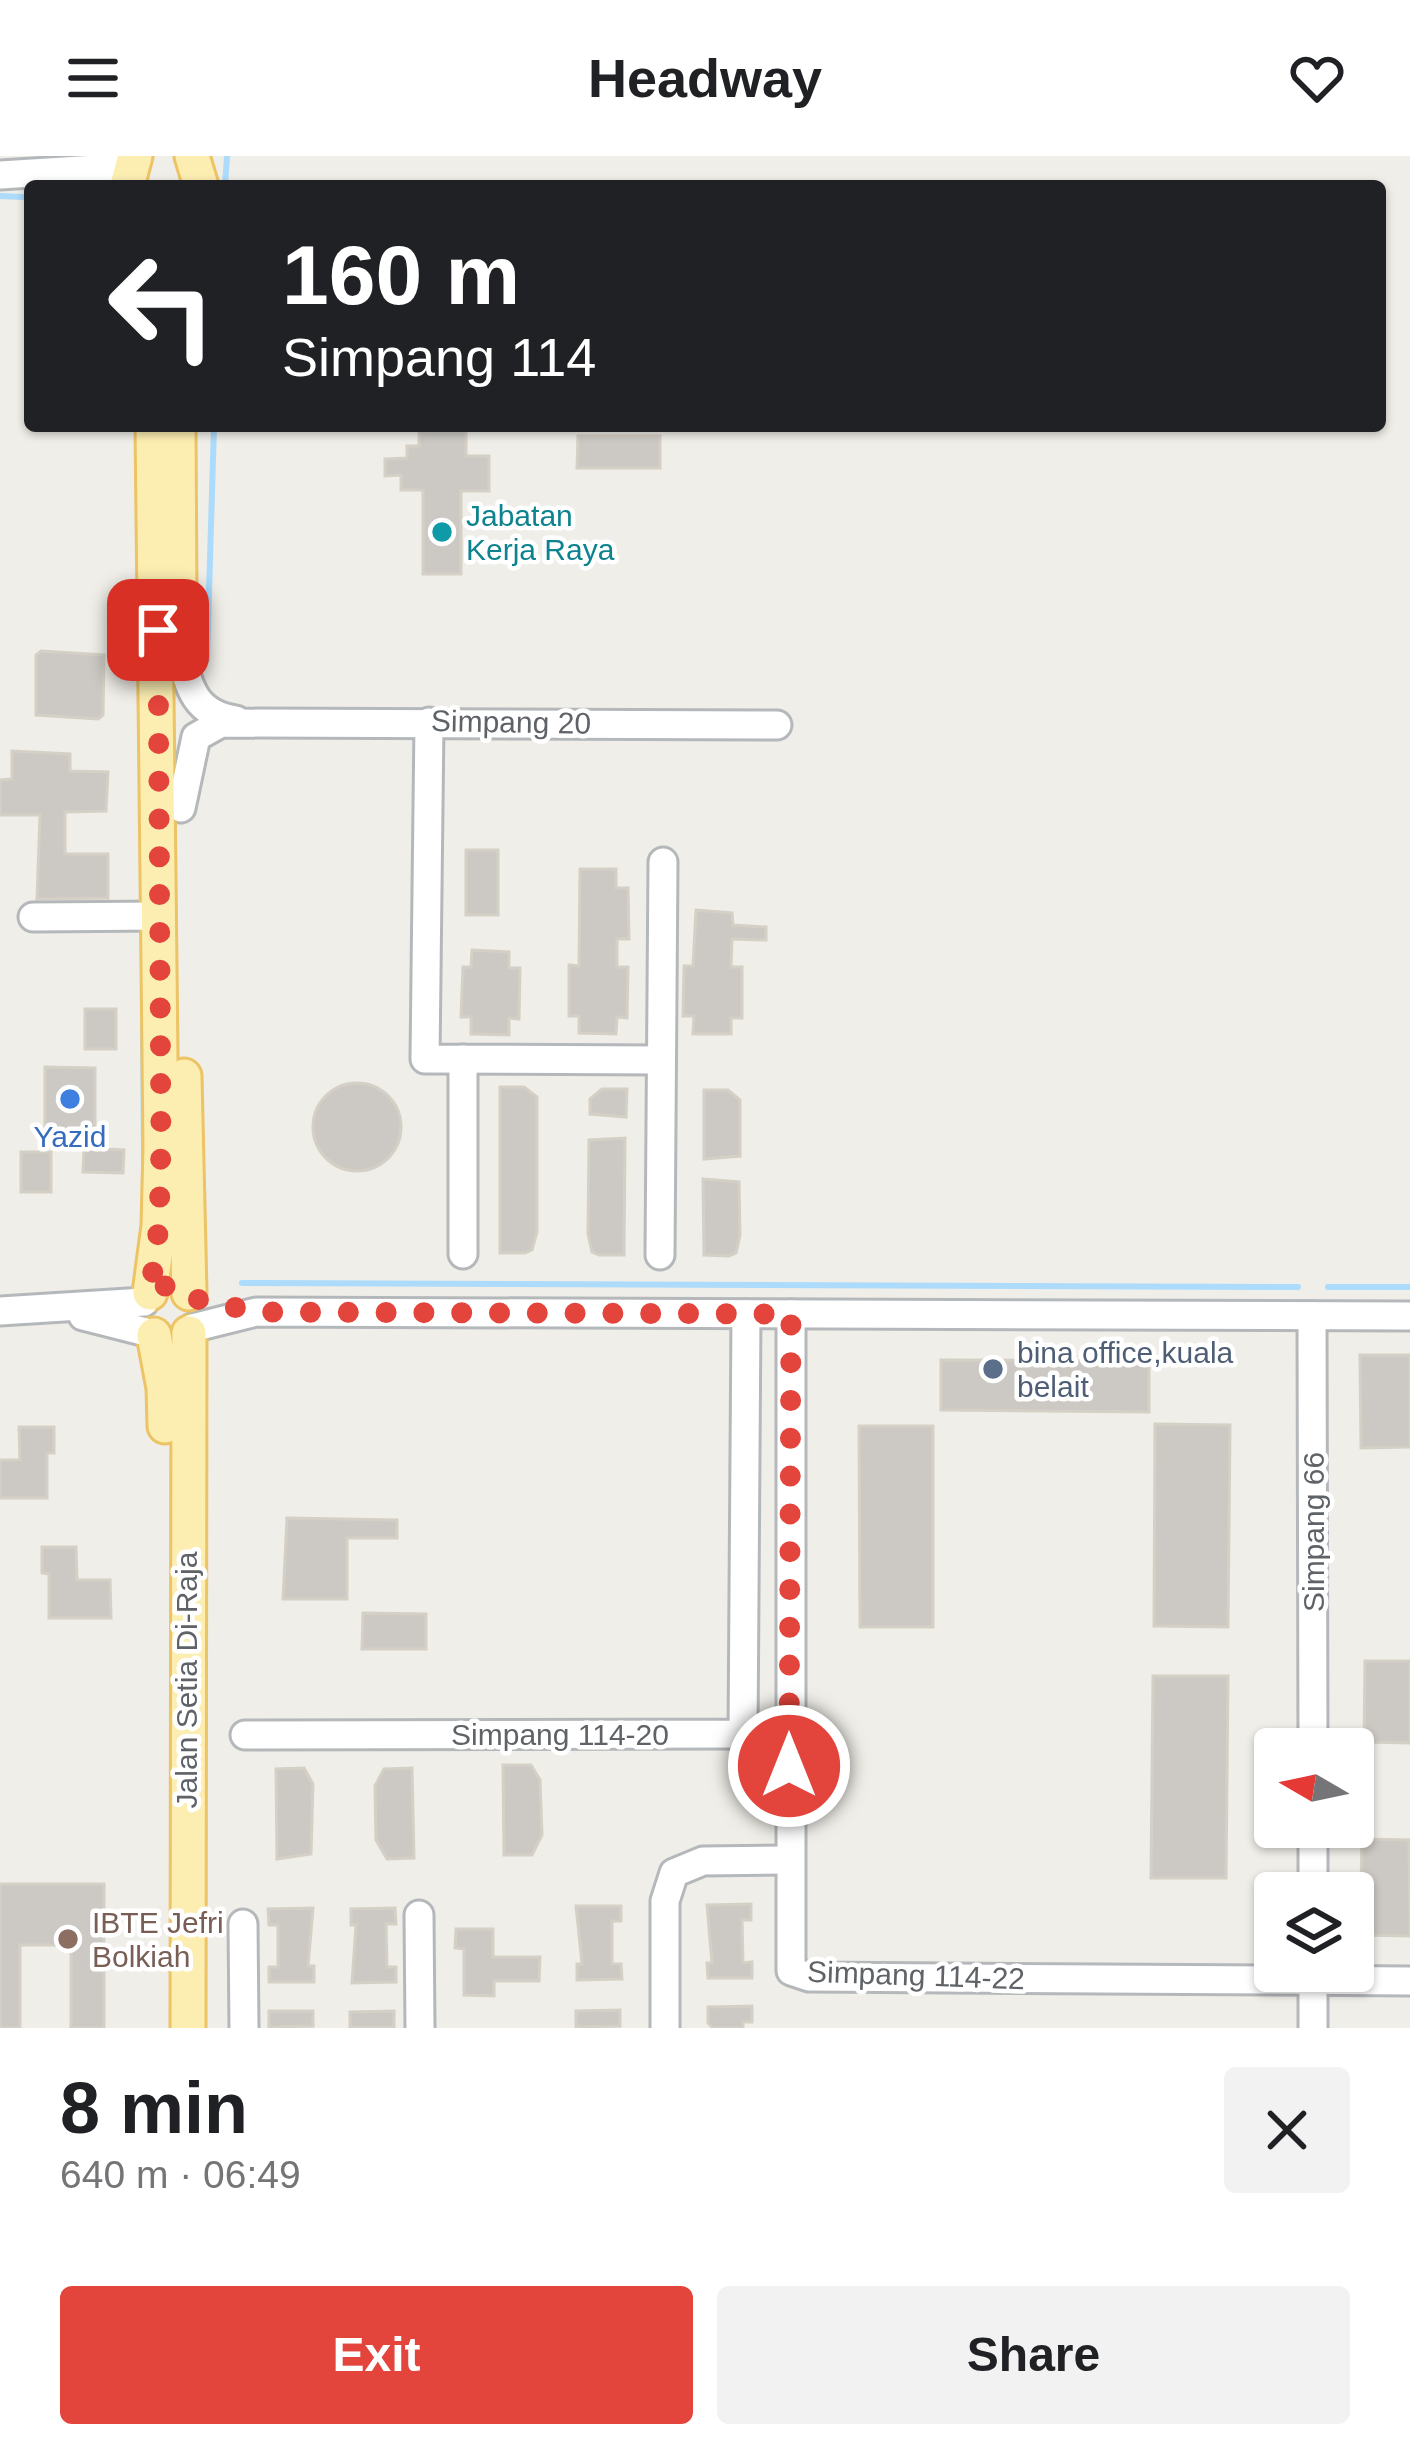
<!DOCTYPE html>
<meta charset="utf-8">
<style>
body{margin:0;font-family:Helvetica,sans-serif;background:#f2f2f2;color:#202124;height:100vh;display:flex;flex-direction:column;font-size:45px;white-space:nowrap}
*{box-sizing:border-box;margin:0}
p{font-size:39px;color:#757577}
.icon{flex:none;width:66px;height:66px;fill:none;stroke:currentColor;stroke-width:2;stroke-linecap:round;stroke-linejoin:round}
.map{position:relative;height:1872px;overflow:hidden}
.drawer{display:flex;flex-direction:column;background:#fff;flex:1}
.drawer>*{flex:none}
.hud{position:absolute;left:24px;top:24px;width:1362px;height:252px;border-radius:12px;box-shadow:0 3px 9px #0004;background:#202124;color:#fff;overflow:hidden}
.needle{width:78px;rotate:279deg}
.fabs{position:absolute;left:1254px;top:1572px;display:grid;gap:24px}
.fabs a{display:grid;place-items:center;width:120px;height:120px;border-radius:12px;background:#fff;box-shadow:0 3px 9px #0004;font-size:60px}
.pin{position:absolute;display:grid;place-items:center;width:102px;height:102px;color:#fff;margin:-51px;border-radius:24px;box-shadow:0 6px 18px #0006}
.me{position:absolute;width:132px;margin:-66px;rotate:0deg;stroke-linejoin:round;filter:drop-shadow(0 0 9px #0008)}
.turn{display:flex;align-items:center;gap:42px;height:252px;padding:0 60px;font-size:54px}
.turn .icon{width:156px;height:156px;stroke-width:2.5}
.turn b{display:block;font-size:84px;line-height:102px}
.round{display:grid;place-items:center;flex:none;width:126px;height:126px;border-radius:12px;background:#f2f2f2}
.summary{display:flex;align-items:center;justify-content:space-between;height:204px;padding:0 60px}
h1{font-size:72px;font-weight:800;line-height:90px}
.primary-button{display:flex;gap:24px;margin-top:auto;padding:24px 60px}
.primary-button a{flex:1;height:138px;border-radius:12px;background:#e3443b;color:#fff;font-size:48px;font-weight:800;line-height:138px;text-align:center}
.primary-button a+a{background:#f2f2f2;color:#202124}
header{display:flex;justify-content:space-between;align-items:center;height:156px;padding:0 60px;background:#fff;font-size:54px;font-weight:800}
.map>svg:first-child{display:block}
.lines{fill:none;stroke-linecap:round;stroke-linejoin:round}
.stream{stroke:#acdbfc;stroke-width:6}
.building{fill:#ccc9c4;stroke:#d5d0c6;stroke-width:3}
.minor-casing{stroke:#b5b8bb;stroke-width:33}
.major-casing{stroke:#ecc365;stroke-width:39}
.minor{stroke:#fff;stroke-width:27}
.major{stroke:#fceeb1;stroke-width:33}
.route{stroke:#e3443b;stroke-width:21;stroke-dasharray:0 37.8}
.culture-dot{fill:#0f9aa8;stroke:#fff;stroke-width:4.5}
.shop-dot{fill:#3f7fe0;stroke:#fff;stroke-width:4.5}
.service-dot{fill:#5c6f8a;stroke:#fff;stroke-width:4.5}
.education-dot{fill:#8d6e63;stroke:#fff;stroke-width:4.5}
.labels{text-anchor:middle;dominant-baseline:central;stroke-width:9;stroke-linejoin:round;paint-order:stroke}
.culture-label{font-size:30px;fill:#0d838f;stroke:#fff;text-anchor:start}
.street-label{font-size:30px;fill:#5f6367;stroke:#fff}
.shop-label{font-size:30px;fill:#366cbe;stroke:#fff}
.service-label{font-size:30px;fill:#4e5e75;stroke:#fff;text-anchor:start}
.education-label{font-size:30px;fill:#785e54;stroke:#fff;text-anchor:start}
</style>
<header><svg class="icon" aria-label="menu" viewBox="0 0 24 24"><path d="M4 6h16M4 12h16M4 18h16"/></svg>Headway<svg class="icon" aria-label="heart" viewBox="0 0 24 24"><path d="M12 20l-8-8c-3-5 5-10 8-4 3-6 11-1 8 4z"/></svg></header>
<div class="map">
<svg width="1410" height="1872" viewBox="0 0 1410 1872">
<rect width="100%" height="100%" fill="#f0eee8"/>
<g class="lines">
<g class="stream">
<polyline points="225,30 227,0"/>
<polyline points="0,40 23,41"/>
<polyline points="207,504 214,270"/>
<polyline points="143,868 144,1008"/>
<polyline points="242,1127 1298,1131"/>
<polyline points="1328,1131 1410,1131"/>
</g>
</g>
<g class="building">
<polygon points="419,270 466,270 466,300 489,300 489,335 461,335 461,418 423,418 423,334 401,334 401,319 385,320 385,303 407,302 407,290 419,290"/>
<polygon points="578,280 660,280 660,312 577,312"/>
<polygon points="41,495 104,499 103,559 98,563 36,559 36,499"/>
<polygon points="12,595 70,598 70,615 108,616 106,655 65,656 65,698 108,698 108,742 37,743 40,659 0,659 0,624 12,623"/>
<rect x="466" y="694" width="32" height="65"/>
<polygon points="580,713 616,713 616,732 628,732 629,783 617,783 617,811 628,811 627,862 617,861 616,878 579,877 579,860 569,860 569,809 579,810"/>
<polygon points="696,754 732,757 733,769 766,771 766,784 732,783 731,811 742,811 742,862 731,862 731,878 693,878 694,860 683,860 684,810 693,810"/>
<polygon points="472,794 509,796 509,812 520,812 519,863 509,862 509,879 471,878 471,861 461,861 463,811 471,811"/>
<rect x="85" y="853" width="31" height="40"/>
<polygon points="45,911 95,912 95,974 45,974"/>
<circle cx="357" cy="971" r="44"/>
<polygon points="500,931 524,931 537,941 537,1076 532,1094 525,1097 500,1097"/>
<polygon points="602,933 627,933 626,961 590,958 590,943"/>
<polygon points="704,934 728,934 740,944 740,1000 704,1003"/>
<polygon points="625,982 624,1099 599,1099 592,1096 588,1078 589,984"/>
<polygon points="84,992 124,994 123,1017 83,1016"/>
<rect x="21" y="996" width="30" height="40"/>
<polygon points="703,1023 739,1026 740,1079 736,1097 729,1100 704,1099"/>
<polygon points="1360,1199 1410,1199 1410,1291 1361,1292"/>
<polygon points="941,1204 1149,1205 1149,1256 941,1254"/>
<polygon points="1155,1268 1230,1269 1228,1471 1154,1470"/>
<polygon points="859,1270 933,1270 933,1471 860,1471"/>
<polygon points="19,1271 54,1271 54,1297 47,1297 47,1342 0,1342 0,1304 20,1304"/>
<polygon points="287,1362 397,1364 397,1382 347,1382 347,1443 283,1443"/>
<polygon points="42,1391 76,1391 77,1424 110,1424 111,1462 49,1462 49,1418 42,1417"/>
<polygon points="363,1457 426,1458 426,1493 362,1493"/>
<polygon points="1365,1505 1410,1505 1410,1587 1364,1586"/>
<polygon points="1153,1520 1228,1520 1226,1722 1151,1722"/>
<polygon points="503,1609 531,1609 540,1624 542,1679 532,1699 504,1699"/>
<polygon points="304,1612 313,1628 311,1698 277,1703 276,1613"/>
<polygon points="412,1612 414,1702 387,1703 376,1684 375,1630 384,1613"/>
<polygon points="1362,1683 1409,1684 1410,1780 1360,1779"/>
<polygon points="0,1728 104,1728 104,1872 71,1872 71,1789 20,1789 20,1872 0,1872"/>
<polygon points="751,1748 751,1764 742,1764 743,1807 752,1806 752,1822 708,1822 707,1807 712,1807 707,1749"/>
<polygon points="576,1750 621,1750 621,1765 612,1765 612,1808 621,1808 622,1823 577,1824 577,1808 582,1808"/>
<polygon points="313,1752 308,1810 314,1810 314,1826 269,1826 269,1811 278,1811 278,1769 269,1769 268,1753"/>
<polygon points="395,1752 396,1768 386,1768 387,1811 396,1811 396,1826 352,1827 356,1769 351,1769 351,1753"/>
<polygon points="456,1773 493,1773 493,1801 540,1801 539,1825 494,1825 494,1840 464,1839 464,1793 455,1792"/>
<polygon points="752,1850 752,1866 743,1866 743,1872 713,1872 708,1867 708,1851"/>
<polygon points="620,1854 620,1870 576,1871 576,1855"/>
<polygon points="269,1855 313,1855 313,1870 269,1871"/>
<polygon points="394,1855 394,1871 350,1871 350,1856"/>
</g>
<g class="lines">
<defs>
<g id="minor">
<polyline points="0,19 112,12 134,0"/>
<path d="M180 496C189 532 195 558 236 564"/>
<polyline points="429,566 425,903 661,904"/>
<polyline points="181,652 196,581 221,567 777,569"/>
<polyline points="33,761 161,760"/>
<polyline points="463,1098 463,903"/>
<polyline points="660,1099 663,706"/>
<polyline points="0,1155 144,1146"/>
<polyline points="791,1158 791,1815 809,1821 1410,1825"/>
<polyline points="83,1160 150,1177"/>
<polyline points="1312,1160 1313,1593"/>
<polyline points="192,1172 256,1156 1410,1160"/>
<polyline points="245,1579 743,1578 746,1158"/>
<polyline points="1313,1671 1313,1737"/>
<polyline points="419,1759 420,1872"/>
<polyline points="243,1768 244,1872"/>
<polyline points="665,1872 665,1745 674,1717 703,1705 788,1704"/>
<polyline points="1313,1872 1313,1815"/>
</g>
<g id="major">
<polyline points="192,0 201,30"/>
<polyline points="127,30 135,0"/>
<polyline points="178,270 179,442"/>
<polyline points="184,920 189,1137"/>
<polyline points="150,1137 159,1070 161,990 153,270"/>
<polyline points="154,1179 164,1232 165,1270"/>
<polyline points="188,1872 189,1177"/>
</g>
</defs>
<use href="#minor" class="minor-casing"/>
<use href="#major" class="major-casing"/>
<use href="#minor" class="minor"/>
<use href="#major" class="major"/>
</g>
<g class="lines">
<polyline class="route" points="158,474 161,990 159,1070 150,1137 164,1130 180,1131 192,1142 256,1156 791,1158 789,1610"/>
</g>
<circle class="culture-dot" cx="442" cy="376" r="12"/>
<circle class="shop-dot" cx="70" cy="943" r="12"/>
<circle class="service-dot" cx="993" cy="1213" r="12"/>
<circle class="education-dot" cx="68" cy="1783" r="12"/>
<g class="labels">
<g class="culture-label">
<text x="466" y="359">Jabatan<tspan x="466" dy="34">Kerja Raya</tspan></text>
</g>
<g class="street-label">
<text transform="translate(511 566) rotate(1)">Simpang 20</text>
<text transform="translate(1313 1376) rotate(-90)">Simpang 66</text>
<text transform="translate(186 1524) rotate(-90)">Jalan Setia Di-Raja</text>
<text x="560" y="1578">Simpang 114-20</text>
<text transform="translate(916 1819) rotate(2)">Simpang 114-22</text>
</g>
<g class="shop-label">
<text x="70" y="980">Yazid</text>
</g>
<g class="service-label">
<text x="1017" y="1196">bina office,kuala<tspan x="1017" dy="34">belait</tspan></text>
</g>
<g class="education-label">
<text x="92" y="1766">IBTE Jefri<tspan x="92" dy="34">Bolkiah</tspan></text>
</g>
</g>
</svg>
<div class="fabs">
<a><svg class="needle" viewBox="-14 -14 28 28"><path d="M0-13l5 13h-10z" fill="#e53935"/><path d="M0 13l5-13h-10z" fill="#757577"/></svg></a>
<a><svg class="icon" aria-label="layers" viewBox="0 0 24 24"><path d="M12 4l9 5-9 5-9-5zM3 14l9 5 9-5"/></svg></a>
</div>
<div class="pin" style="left:158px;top:474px;background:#d93025"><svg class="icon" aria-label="arrive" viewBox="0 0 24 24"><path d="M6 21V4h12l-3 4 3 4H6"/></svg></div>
<svg class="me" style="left:789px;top:1610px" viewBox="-20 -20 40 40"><circle r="17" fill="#e3443b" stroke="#fff" stroke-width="3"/><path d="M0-11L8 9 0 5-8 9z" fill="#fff"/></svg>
<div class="hud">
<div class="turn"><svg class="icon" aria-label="left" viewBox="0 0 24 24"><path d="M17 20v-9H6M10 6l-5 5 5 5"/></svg><div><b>160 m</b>Simpang 114</div></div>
</div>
</div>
<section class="drawer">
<div class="summary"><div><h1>8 min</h1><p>640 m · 06:49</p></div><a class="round"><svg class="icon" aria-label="close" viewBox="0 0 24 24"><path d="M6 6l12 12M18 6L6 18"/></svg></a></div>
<div class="primary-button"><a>Exit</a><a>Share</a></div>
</section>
